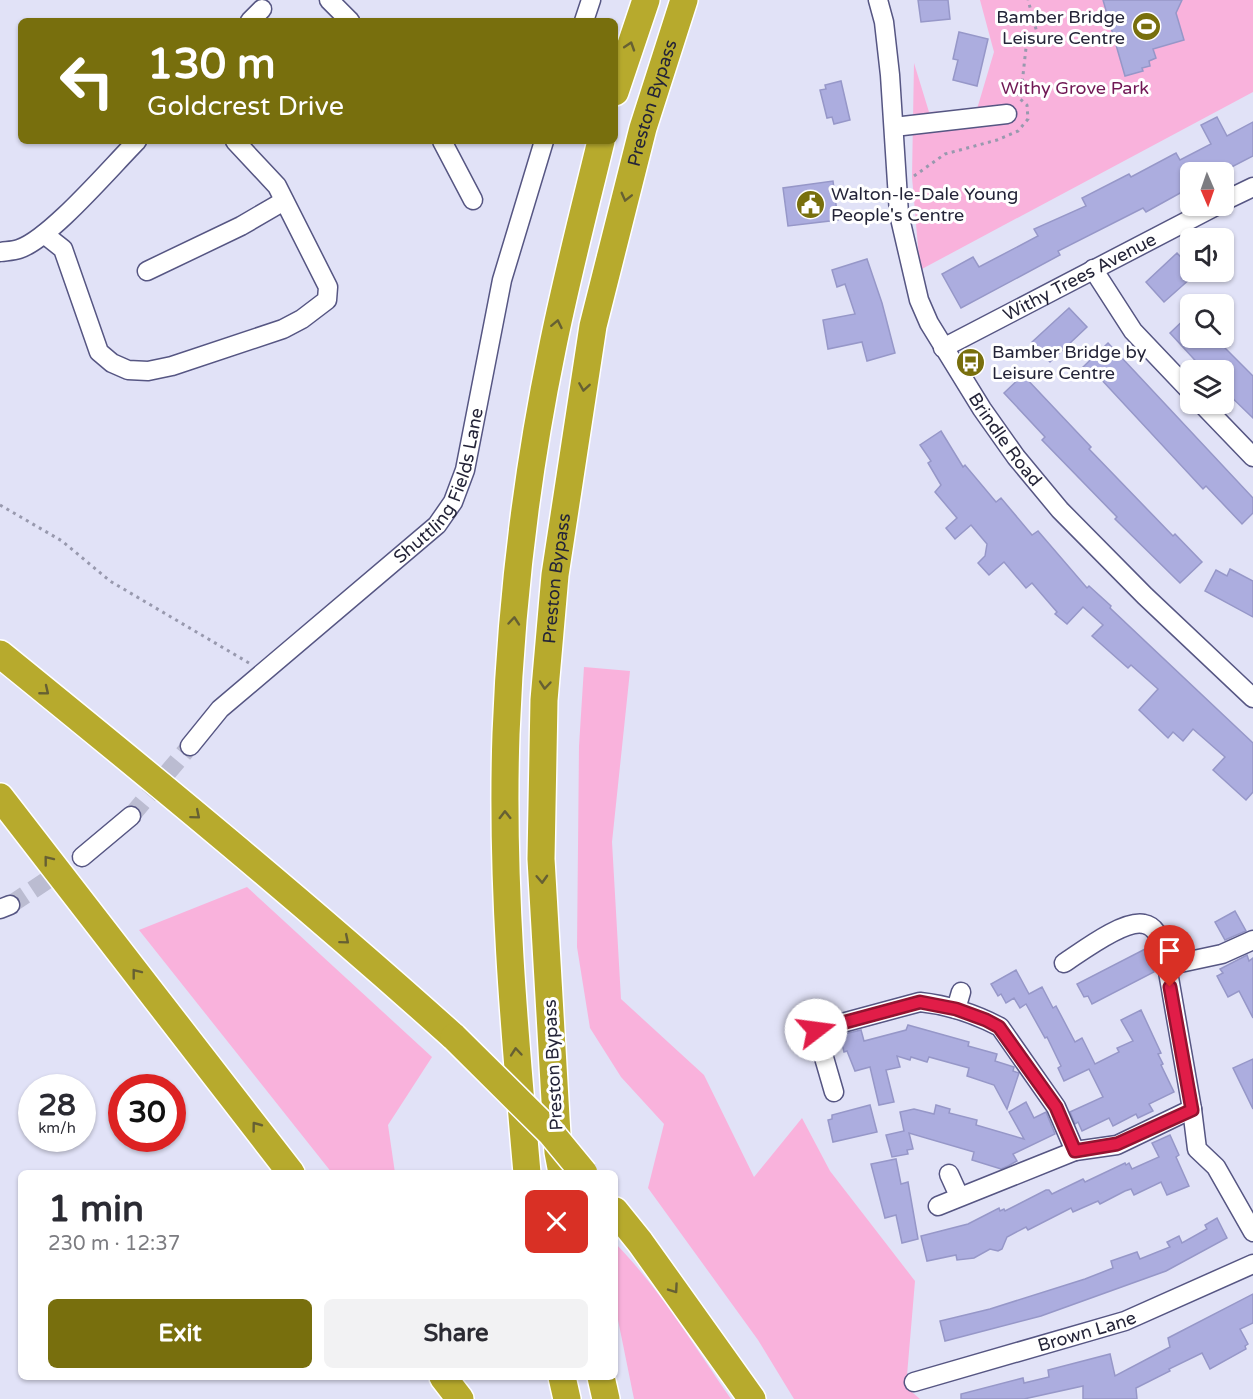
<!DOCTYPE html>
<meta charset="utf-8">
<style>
body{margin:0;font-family:"Varela Round",sans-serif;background:#f2f2f3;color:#2b2b33;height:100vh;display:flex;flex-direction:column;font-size:22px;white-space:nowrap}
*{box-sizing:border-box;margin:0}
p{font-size:20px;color:#7c7c81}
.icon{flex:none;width:33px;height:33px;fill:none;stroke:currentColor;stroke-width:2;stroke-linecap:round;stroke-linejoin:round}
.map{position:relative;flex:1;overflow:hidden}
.side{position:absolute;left:18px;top:1170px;width:600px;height:210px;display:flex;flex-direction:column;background:#fff;border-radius:9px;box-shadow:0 2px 4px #0004}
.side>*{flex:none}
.hud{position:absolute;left:18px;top:18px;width:600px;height:126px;border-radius:9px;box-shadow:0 2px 4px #0004;background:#786f0d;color:#fff;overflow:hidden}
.needle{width:39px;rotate:178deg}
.tools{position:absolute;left:1180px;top:162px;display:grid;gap:12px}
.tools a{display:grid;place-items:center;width:54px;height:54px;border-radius:9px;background:#fff;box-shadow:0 2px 4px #0004;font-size:30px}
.speed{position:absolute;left:18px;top:1074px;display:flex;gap:12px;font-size:30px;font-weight:700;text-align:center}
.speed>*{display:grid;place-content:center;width:78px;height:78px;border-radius:50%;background:#fff;box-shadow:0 2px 4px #0004;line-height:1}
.speed small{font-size:15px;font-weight:400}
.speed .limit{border:9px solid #d22;background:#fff;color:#111}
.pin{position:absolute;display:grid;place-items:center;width:51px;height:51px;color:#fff;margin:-62px -26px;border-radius:50% 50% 50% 0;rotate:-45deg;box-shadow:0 0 6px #0007}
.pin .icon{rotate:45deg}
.me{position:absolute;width:66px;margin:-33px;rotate:75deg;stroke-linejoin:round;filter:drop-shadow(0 0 4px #0008)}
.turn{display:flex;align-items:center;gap:21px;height:126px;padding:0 30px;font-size:27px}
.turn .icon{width:78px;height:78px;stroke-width:2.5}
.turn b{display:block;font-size:42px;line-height:51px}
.round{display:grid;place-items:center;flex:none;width:63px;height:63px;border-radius:9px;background:#f2f2f3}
.head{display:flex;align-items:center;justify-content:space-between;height:102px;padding:0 30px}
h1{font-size:36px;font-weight:800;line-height:45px}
.cta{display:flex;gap:12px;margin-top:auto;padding:12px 30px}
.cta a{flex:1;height:69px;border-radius:9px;background:#786f0d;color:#fff;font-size:24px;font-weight:800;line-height:69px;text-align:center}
.cta a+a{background:#f2f2f3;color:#2b2b33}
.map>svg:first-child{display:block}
.green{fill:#f9b2dc}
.building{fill:#acaddf;stroke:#9697c8;stroke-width:1.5}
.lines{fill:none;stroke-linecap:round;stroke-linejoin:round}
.minor-tunnel{stroke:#bbbcd1;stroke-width:18;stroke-dasharray:18 9;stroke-linecap:butt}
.minor-casing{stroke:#565683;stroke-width:21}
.highway-casing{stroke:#fff;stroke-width:30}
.path{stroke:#9899ae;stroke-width:3;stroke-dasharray:3 4.5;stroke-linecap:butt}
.minor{stroke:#fff;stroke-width:18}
.highway{stroke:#b7aa2d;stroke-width:27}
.highway-bridge-casing{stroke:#fff;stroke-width:30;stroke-linecap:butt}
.highway-bridge{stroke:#b7aa2d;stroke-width:27}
.oneway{stroke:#666033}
.route-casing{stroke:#92132f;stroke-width:15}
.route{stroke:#e11d48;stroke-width:10}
.labels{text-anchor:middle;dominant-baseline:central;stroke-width:6;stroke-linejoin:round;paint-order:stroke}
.poi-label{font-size:18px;fill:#242438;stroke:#fff;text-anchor:start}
.park-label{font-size:18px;fill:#701855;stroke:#fff}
.street-label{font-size:18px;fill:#242438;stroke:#fff}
</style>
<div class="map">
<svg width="1253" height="1399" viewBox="0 0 1253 1399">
<rect width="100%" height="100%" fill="#e1e2f7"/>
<g class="green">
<polygon points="980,0 1253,0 1253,92 920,270 912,177 914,63 929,112 977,109 994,52"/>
<polygon points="584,667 630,671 612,842 621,999 704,1075 754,1177 802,1118 830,1171 915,1281 906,1387 920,1399 794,1399 758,1340 648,1188 664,1124 621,1077 590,1028 577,947 579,746"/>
<polygon points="247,887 432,1057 388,1125 395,1173 332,1173 139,930"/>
<path d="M615 1243C660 1289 694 1346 731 1399H634L615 1305Z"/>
</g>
<g class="building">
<polygon points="918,0 948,0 950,19 921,22"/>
<polygon points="1103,0 1182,0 1176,13 1184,40 1153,49 1156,58 1149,61 1150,66 1142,68 1143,71 1125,76"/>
<polygon points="959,32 988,39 977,86 953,80 958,60 953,59"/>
<polygon points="841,81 850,120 834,124 832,117 827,118 820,90 826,89 825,85"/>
<polygon points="1217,117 1227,136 1253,122 1253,156 1222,172 1191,172 1191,187 1146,212 1143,208 1058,251 1060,255 961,308 942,274 973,257 979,267 1038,236 1034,229 1086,206 1082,198 1129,174 1131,177 1176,153 1180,160 1211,144 1201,125"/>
<polygon points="833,181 838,220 788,226 783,188"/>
<polygon points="1177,253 1191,268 1191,278 1164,302 1146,282"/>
<polygon points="867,259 882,303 895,353 867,361 862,342 828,349 823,320 855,314 845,284 837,287 832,270"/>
<polygon points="1069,308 1087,327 1050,362 1032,342"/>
<polygon points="1191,313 1191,338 1215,338 1253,376 1253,418 1224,390 1224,370 1204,370 1170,333"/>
<polygon points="1108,343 1253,498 1253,513 1242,524 1206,486 1203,489 1099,377 1095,381 1082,368"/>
<polygon points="1023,375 1091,447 1089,449 1173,536 1175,534 1202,562 1180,583 1115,519 1117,517 1042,440 1045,437 1004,393"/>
<polygon points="941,431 963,467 965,465 996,502 1001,498 1032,535 1038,531 1087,588 1089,586 1111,606 1110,608 1253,743 1253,792 1246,800 1213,770 1225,757 1193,729 1183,741 1173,732 1168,738 1139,710 1158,689 1131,665 1128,668 1092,636 1103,625 1083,607 1067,624 1055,614 1057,612 1032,583 1026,588 1004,562 989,575 978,563 985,556 987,544 971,525 955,539 946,528 957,518 935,492 941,485 928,463 931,461 920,445"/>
<polygon points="1230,569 1253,581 1253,617 1205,591 1216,570 1227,576"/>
<polygon points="1235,911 1246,931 1225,940 1215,922"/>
<polygon points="1147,948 1154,962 1150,964 1154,972 1092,1004 1088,996 1084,997 1077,984"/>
<polygon points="1247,955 1249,961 1253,958 1253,1018 1239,991 1228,997 1217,976 1223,973 1220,969"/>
<polygon points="1016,970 1029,994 1042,987 1053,1008 1056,1006 1075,1042 1082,1038 1095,1064 1119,1052 1117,1048 1133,1041 1121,1020 1141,1010 1161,1053 1158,1054 1163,1064 1161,1065 1174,1092 1149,1104 1153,1111 1138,1118 1136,1114 1113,1126 1109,1118 1082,1131 1078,1122 1075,1124 1070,1112 1103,1097 1089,1069 1064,1081 1058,1068 1061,1066 1047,1037 1045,1038 1026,1004 1020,1008 1014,998 1006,1003 1001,994 998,996 991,984"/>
<polygon points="908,1025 969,1042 968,1046 997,1054 995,1061 1014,1067 1013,1071 1019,1073 1007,1109 994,1085 967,1076 969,1068 929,1057 927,1062 911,1057 910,1060 897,1056 900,1067 886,1070 894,1102 879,1105 870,1067 855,1071 847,1051 844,1052 840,1035 861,1030 864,1041 906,1030"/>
<polygon points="1253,1059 1253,1109 1233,1068"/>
<polygon points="1026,1102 1034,1118 1046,1112 1055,1134 1013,1154 1017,1161 1008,1166 1001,1169 972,1160 974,1152 909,1133 913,1149 907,1150 908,1154 892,1157 886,1135 904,1131 900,1112 914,1109 934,1114 936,1105 950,1109 949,1113 977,1120 976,1125 1024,1139 1009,1112"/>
<polygon points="870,1105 877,1132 833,1142 828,1120 832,1119 832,1115"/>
<polygon points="1170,1135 1179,1155 1176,1157 1189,1186 1167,1195 1161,1182 1134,1195 1131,1189 1125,1191 1100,1204 1098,1201 1073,1212 1071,1208 1028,1230 1026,1227 1007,1237 1002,1249 998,1251 990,1249 974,1258 957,1260 956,1255 927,1261 921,1236 968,1224 999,1208 1000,1211 1004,1209 1005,1211 1046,1190 1049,1190 1052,1194 1083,1179 1085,1182 1125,1163 1126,1165 1129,1163 1132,1169 1159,1157 1152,1143"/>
<polygon points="896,1159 901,1184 908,1182 918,1239 902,1243 896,1215 885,1218 871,1164"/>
<polygon points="1217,1218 1227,1238 1166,1271 1041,1316 945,1341 940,1321 990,1309 1085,1279 1113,1268 1111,1261 1137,1252 1140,1259 1170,1247 1167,1242 1179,1236 1182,1243 1207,1229 1205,1225"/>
<polygon points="1253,1294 1253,1323 1240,1329 1248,1344 1245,1346 1246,1349 1210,1369 1202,1353 1169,1369 1170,1371 1136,1388 1137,1399 1083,1399 1083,1386 1024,1399 961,1399 961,1394 1023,1378 1024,1383 1049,1377 1048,1370 1110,1354 1115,1376 1170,1347 1168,1338"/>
</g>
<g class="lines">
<g class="minor-tunnel">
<polyline points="131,816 190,746"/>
<polyline points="10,905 82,857"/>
</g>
<defs>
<g id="minor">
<polyline points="329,0 350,21"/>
<path id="s1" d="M878 0 884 22 890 75 899 214 919 300 929 323 982 409 1016 457 1060 510 1145 596 1253 698"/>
<polyline points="250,21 262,9"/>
<polyline points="584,21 591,0"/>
<polyline points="894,127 1007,114"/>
<polyline points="442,141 473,200"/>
<polyline points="1224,201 1253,187"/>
<polyline points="44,234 63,249 99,352 112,363 128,370 148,371 172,366 283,329 302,319 327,300 328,287 277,186 235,141"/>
<path d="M0 252C6 251 13 251 19 249 50 239 111 167 137 141"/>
<polyline points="1093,269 1133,331 1191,392"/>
<polyline points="147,271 241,226 284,201"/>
<path id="s2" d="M943 348 1216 206"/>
<polyline points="1202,404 1253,457"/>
<path id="s3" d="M190 746 220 709 437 525 453 502 465 470 502 280 544 141"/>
<polyline points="82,857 131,816"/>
<polyline points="0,909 10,905"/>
<path d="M1064 963C1081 952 1124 919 1144 924 1156 926 1160 939 1164 949L1192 1109 1197 1149 1216 1167 1253 1232"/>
<polyline points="1166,966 1222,954 1253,940"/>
<polyline points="956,1009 961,992"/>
<path d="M834 1092 816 1030 920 1002C948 1005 975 1014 1000 1027L1056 1107 1075 1151"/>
<polyline points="949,1174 959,1196"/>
<polyline points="938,1206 1075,1151 1117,1145 1192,1109"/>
<path id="s4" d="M914 1382 1125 1321 1253 1264"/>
</g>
<g id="highway">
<polyline points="615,92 646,0"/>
<path d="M0 654C154 779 307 905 454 1037"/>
<polyline points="0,797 291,1173"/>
<path d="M527 1173C514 1027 501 881 506 734 511 606 526 476 552 350 566 280 584 211 601 141"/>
<path id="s5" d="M562 1173 558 1152 541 859 544 700 555 575 593 326 643 128 684 0"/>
<polyline points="615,1211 640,1242 752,1399"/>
<polyline points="443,1377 460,1399"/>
<polyline points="562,1377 567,1399"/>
<polyline points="601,1377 606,1399"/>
</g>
</defs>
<use href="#minor" class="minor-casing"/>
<use href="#highway" class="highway-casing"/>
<g class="path">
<polyline points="914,176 945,154 997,140 1018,131 1028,119 1027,105 1018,97 1022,84 1026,48 1039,40 1028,0"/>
<polyline points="0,505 62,541 110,581 249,663"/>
</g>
<use href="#minor" class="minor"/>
<use href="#highway" class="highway"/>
<defs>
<polyline id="highway-bridge" points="454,1037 551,1133 584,1173"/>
</defs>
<use href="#highway-bridge" class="highway-bridge-casing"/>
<use href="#highway-bridge" class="highway-bridge"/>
</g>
<defs><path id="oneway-chevron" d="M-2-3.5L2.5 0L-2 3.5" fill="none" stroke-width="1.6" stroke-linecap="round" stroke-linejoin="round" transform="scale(1.5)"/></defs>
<g class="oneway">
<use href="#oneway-chevron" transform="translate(630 46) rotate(-72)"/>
<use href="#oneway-chevron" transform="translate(626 197) rotate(104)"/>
<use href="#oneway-chevron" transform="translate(557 324) rotate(-78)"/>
<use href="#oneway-chevron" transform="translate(584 387) rotate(99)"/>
<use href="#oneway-chevron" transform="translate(514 621) rotate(-85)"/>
<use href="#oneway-chevron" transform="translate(545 685) rotate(95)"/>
<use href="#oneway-chevron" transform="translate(45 691) rotate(39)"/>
<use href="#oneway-chevron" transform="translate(196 815) rotate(40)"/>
<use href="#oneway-chevron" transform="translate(505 815) rotate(-91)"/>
<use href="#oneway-chevron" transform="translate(48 860) rotate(-128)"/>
<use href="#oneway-chevron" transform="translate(542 879) rotate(87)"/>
<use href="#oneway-chevron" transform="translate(345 940) rotate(40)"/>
<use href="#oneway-chevron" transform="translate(136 973) rotate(-128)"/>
<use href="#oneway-chevron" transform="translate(516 1052) rotate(-95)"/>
<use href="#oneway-chevron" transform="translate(256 1126) rotate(-127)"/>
<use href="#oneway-chevron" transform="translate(674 1289) rotate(55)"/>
</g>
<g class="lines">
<defs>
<polyline id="route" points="816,1030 920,1002 956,1009 986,1020 999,1027 1056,1107 1075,1151 1117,1144 1192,1110 1170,987"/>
</defs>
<use href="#route" class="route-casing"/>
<use href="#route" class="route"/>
</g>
<defs>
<symbol id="stadium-disc" viewBox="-11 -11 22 22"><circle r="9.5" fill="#786f0d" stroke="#fff"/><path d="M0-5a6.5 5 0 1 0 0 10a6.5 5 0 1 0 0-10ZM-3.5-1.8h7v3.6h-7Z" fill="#fff"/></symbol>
<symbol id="civic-disc" viewBox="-11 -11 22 22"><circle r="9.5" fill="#786f0d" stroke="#fff"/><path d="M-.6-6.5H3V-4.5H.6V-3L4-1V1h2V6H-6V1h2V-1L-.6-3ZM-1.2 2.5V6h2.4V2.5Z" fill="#fff"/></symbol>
<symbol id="bus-disc" viewBox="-11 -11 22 22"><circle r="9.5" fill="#786f0d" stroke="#fff"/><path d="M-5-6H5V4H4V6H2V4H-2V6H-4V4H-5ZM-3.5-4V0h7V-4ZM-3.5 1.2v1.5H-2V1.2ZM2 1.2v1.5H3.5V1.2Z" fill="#fff"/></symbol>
</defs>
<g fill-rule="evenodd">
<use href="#stadium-disc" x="1130" y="10" width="33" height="33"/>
<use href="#civic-disc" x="794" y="188" width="33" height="33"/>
<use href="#bus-disc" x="954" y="346" width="33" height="33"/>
</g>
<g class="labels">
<g class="poi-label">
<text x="1125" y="17" text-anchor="end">Bamber Bridge<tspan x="1125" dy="21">Leisure Centre</tspan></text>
<text x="831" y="194">Walton-le-Dale Young<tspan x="831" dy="21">People's Centre</tspan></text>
<text x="992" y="352">Bamber Bridge by<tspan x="992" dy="21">Leisure Centre</tspan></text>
</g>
<g class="park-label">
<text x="1075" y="88">Withy Grove Park</text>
</g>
<g class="street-label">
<text stroke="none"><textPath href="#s5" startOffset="1082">Preston Bypass</textPath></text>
<text stroke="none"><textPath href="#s2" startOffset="154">Withy Trees Avenue</textPath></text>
<text stroke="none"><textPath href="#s1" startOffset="468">Brindle Road</textPath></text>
<text stroke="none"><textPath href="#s3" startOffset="368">Shuttling Fields Lane</textPath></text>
<text stroke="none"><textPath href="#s5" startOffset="596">Preston Bypass</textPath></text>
<text transform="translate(553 1065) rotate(-93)">Preston Bypass</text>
<text stroke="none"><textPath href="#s4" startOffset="180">Brown Lane</textPath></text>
</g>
</g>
</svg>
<div class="tools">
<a><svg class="needle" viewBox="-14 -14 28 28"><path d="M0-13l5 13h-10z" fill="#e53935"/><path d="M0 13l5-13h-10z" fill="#7c7c81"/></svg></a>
<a><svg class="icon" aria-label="sound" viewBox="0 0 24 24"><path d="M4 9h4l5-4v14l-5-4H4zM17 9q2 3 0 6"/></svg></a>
<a><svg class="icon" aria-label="search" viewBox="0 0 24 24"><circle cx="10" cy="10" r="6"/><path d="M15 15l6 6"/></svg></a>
<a><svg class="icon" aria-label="layers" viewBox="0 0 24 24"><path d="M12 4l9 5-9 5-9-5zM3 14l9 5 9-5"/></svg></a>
</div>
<div class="speed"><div>28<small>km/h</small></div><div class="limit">30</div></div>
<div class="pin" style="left:1170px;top:987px;background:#d93025"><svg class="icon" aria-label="arrive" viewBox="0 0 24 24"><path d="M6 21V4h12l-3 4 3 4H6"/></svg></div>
<svg class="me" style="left:816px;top:1030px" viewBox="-20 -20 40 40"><circle r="19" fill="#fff"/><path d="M0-13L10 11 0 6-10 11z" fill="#e11d48"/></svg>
<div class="hud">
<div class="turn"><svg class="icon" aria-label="left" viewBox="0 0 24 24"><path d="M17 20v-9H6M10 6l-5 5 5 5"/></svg><div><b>130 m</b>Goldcrest Drive</div></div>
</div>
<section class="side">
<div class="head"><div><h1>1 min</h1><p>230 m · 12:37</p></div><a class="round" style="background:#d93025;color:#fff"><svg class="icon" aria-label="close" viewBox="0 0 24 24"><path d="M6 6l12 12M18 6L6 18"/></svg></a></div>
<div class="cta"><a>Exit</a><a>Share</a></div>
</section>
</div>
